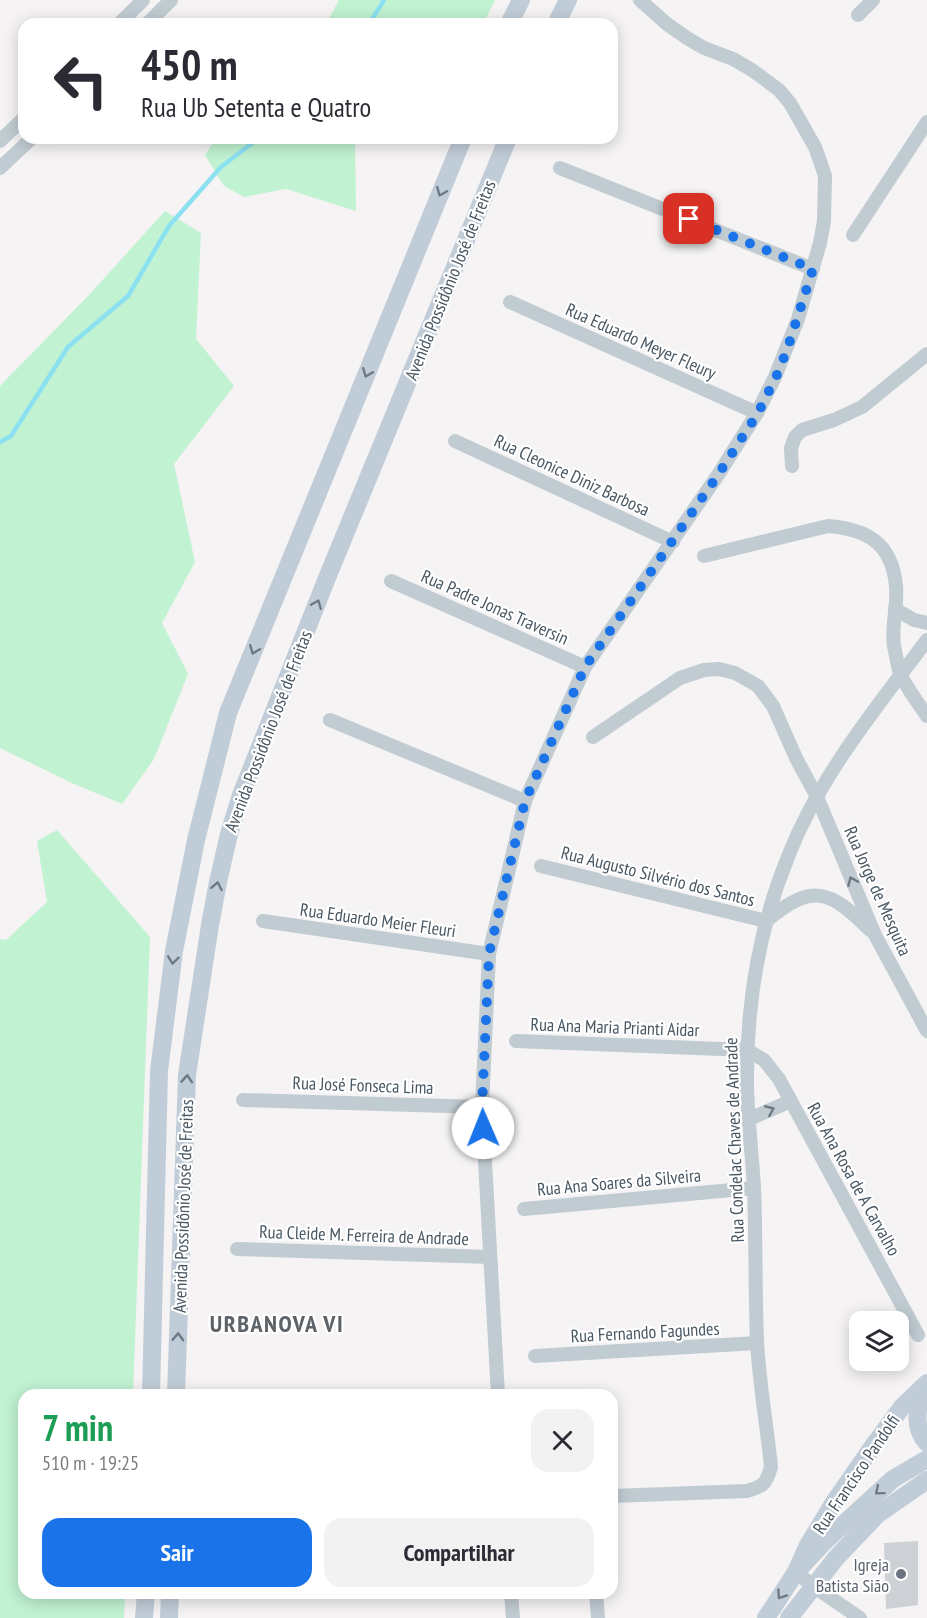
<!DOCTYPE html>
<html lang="pt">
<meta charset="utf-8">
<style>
body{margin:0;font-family:"PT Sans Narrow",sans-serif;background:#f2f2f3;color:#2b2b33;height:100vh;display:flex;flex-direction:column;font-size:22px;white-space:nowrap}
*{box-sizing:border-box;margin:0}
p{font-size:20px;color:#7c7c81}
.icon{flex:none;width:33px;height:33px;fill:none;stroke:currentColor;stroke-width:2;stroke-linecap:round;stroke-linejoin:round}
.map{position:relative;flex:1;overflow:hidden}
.panel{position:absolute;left:18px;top:1389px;width:600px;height:210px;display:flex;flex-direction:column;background:#fff;border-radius:18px;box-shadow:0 3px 15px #0003}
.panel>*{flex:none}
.top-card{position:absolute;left:18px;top:18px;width:600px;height:126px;border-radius:18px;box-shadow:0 3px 15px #0003;background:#fff;color:#2b2b33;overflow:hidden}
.buttons{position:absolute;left:849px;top:1311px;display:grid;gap:12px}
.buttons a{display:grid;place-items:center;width:60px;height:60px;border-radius:12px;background:#fff;box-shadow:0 3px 15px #0003;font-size:30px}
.pin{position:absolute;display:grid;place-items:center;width:51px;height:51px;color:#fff;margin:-26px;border-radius:12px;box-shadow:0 3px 9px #0006}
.me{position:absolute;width:66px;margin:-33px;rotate:359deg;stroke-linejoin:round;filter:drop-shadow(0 0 4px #0008)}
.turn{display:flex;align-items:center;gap:21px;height:126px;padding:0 24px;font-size:27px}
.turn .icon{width:78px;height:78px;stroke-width:2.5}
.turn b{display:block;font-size:42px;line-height:51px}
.round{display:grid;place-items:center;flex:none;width:63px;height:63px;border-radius:18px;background:#f2f2f3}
.summary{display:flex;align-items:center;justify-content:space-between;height:102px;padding:0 24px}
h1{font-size:36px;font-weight:600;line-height:45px;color:#1e9e55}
.action{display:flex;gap:12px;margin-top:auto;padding:12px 24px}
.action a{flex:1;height:69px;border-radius:18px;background:#1a73e8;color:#fff;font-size:24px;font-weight:600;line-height:69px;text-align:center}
.action a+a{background:#f2f2f3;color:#2b2b33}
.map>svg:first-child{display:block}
.green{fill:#c1f2d2}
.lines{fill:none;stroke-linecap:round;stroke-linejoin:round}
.stream{stroke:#8ce1f1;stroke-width:4.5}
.building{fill:#cdd0d5}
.street{stroke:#c0cbd2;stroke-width:14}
.secondary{stroke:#c0ccd7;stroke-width:18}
.oneway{stroke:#6d7a85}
.oneway2{stroke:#6d7a84}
.route{stroke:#1a73e8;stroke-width:10;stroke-dasharray:0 18}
.worship-dot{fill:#6b7280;stroke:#fff;stroke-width:2}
.labels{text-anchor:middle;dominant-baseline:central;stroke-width:4.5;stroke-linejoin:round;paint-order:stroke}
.street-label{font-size:18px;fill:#495762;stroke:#fff}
.worship-label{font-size:18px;fill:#5b616d;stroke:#fff;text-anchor:end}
.district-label{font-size:24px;font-weight:bold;letter-spacing:1.5px;fill:#5e6368;stroke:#fff}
</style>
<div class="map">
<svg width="927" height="1618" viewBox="0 0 927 1618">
<rect width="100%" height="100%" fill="#f5f3f3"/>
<g class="green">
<polygon points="339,0 495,0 483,24 326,24"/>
<polygon points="216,138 355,138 356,211 286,189 244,197 224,186 205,155"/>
<polygon points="165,211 201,233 196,339 234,386 174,464 195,562 162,623 188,674 154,759 122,804 72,783 0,748 0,386 90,294"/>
<polygon points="57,830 150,937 133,1395 24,1395 24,1593 125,1593 124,1618 0,1618 0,939 6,940 47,902 37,841"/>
</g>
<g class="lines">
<g class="stream">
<polyline points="369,24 384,0"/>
<polyline points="0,442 11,436 68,347 128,296 169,226 221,167 259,138"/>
</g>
</g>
<polygon class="building" points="918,1541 918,1605 886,1609 884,1543"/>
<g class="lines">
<g class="street">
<polyline points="858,15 873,0"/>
<polyline points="119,24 143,0"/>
<polyline points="147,24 171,0"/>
<polyline points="0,141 24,118"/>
<polyline points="0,168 32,138"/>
<polyline points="560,168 813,269"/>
<polyline points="853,235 927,122"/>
<polyline points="510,302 757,413"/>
<polyline points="455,441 673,542"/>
<polyline points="792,466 791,448 795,437 802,430 834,420 862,407 927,354"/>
<path d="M704 556 828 526C867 529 892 543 896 586 898 606 891 626 894 646 896 654 897 665 900 673 905 686 919 704 927 716"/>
<polyline points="391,581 585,667"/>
<polyline points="895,609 914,620 927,623"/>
<polyline points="330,720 525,801"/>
<polyline points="593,737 680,678 704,670 719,669 735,673 758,686 773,706 796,758 817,797 875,935 927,1031"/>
<path d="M541 866 766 921C813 882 830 890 870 930"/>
<polyline points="263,921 489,954"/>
<polyline points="516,1041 747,1050 764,1060 779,1079 918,1335"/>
<polyline points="243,1100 482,1107"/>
<polyline points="749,1119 791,1101"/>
<polyline points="524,1209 754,1188"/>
<polyline points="237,1249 490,1257"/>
<polyline points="535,1356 757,1343"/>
<polyline points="498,1395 482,1107 489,954 525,801 585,667 718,475 757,413 775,377 798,319 820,243 824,221 825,176 820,161 815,147 790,103 779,90 752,70 733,59 704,48 687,38 667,24 640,0"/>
<path d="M612 1496 747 1491C764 1486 766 1484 771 1467 767 1426 759 1382 757 1341 755 1290 756 1238 754 1187 752 1154 748 1121 747 1087 746 1009 758 930 788 857 819 777 876 708 927 640"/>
<polyline points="796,1572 813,1586 860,1618"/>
<polyline points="511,1593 513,1618"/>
<polyline points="596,1593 598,1618"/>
</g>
<g class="secondary">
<polyline points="509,24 521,0"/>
<polyline points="556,24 568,0"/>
<path d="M923 1388C918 1406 912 1428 927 1443"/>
<polyline points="151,1395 159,1071 174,951 196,840 228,713 463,138"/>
<polyline points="176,1395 187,1075 210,925 218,882 229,834 241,795 327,578 508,138"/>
<polyline points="796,1572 807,1547 833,1504 876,1442 902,1407 927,1383"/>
<polyline points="144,1618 146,1593"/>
<polyline points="169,1618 170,1593"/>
<polyline points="766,1618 796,1572 824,1542 893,1479 927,1459"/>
<polyline points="789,1618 836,1558 877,1515 927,1480"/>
</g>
</g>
<defs><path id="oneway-chevron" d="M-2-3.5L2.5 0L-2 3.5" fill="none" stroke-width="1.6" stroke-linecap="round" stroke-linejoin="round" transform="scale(1.5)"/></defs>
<g class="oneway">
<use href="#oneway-chevron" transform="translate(441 192) rotate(112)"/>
<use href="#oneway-chevron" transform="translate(367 373) rotate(112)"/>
<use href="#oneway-chevron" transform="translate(317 604) rotate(-68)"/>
<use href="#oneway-chevron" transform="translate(254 650) rotate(112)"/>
<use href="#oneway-chevron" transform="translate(217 886) rotate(-79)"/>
<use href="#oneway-chevron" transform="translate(173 960) rotate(97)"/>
<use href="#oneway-chevron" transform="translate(187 1079) rotate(-86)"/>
<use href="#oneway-chevron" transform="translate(178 1337) rotate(-88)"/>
<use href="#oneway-chevron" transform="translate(879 1491) rotate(140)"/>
<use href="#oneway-chevron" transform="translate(781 1595) rotate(124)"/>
</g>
<g class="oneway2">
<use href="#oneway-chevron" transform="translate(852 881) rotate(-113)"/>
<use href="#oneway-chevron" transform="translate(770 1110) rotate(-23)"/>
</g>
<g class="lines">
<polyline class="route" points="483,1128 482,1107 489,954 525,801 585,667 718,475 758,413 776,377 787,350 813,269 689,219"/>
</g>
<circle class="worship-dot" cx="901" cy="1574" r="6"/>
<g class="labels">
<g class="street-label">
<text transform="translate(450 280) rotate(-68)">Avenida Possidônio José de Freitas</text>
<text transform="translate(641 341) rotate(24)">Rua Eduardo Meyer Fleury</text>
<text transform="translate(572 475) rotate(25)">Rua Cleonice Diniz Barbosa</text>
<text transform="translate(495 607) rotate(24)">Rua Padre Jonas Traversin</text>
<text transform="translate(268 731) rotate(-69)">Avenida Possidônio José de Freitas</text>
<text transform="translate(658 876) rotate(14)">Rua Augusto Silvério dos Santos</text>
<text transform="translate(878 891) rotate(66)">Rua Jorge de Mesquita</text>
<text transform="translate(378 920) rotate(8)">Rua Eduardo Meier Fleuri</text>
<text transform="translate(615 1027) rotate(2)">Rua Ana Maria Prianti Aidar</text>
<text transform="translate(363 1085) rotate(2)">Rua José Fonseca Lima</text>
<text transform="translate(734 1140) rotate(-92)">Rua Condelac Chaves de Andrade</text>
<text transform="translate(854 1179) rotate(61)">Rua Ana Rosa de A Carvalho</text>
<text transform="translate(619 1182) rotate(-5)">Rua Ana Soares da Silveira</text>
<text transform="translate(183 1206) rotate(-88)">Avenida Possidônio José de Freitas</text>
<text transform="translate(364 1235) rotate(2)">Rua Cleide M. Ferreira de Andrade</text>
<text transform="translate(645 1332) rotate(-3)">Rua Fernando Fagundes</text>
<text transform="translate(856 1474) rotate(-56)">Rua Francisco Pandolfi</text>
</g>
<g class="worship-label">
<text x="889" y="1564">Igreja<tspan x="889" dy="21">Batista Sião</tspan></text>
</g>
<g class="district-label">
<text x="277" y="1323">URBANOVA VI</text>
</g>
</g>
</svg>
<div class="buttons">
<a><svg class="icon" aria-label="layers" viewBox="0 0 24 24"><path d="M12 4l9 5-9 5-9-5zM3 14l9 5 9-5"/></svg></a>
</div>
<div class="pin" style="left:689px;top:219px;background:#d93025"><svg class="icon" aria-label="arrive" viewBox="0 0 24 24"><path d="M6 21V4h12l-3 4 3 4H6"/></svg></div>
<svg class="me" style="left:483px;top:1128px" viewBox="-20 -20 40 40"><circle r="19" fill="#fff"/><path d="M0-13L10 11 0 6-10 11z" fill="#1a73e8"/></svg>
<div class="top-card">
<div class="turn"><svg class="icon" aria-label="left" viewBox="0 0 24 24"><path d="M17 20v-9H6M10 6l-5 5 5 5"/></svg><div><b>450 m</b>Rua Ub Setenta e Quatro</div></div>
</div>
<section class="panel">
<div class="summary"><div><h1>7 min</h1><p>510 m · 19:25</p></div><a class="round"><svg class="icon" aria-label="close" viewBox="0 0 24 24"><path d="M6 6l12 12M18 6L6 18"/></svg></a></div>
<div class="action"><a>Sair</a><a>Compartilhar</a></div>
</section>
</div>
